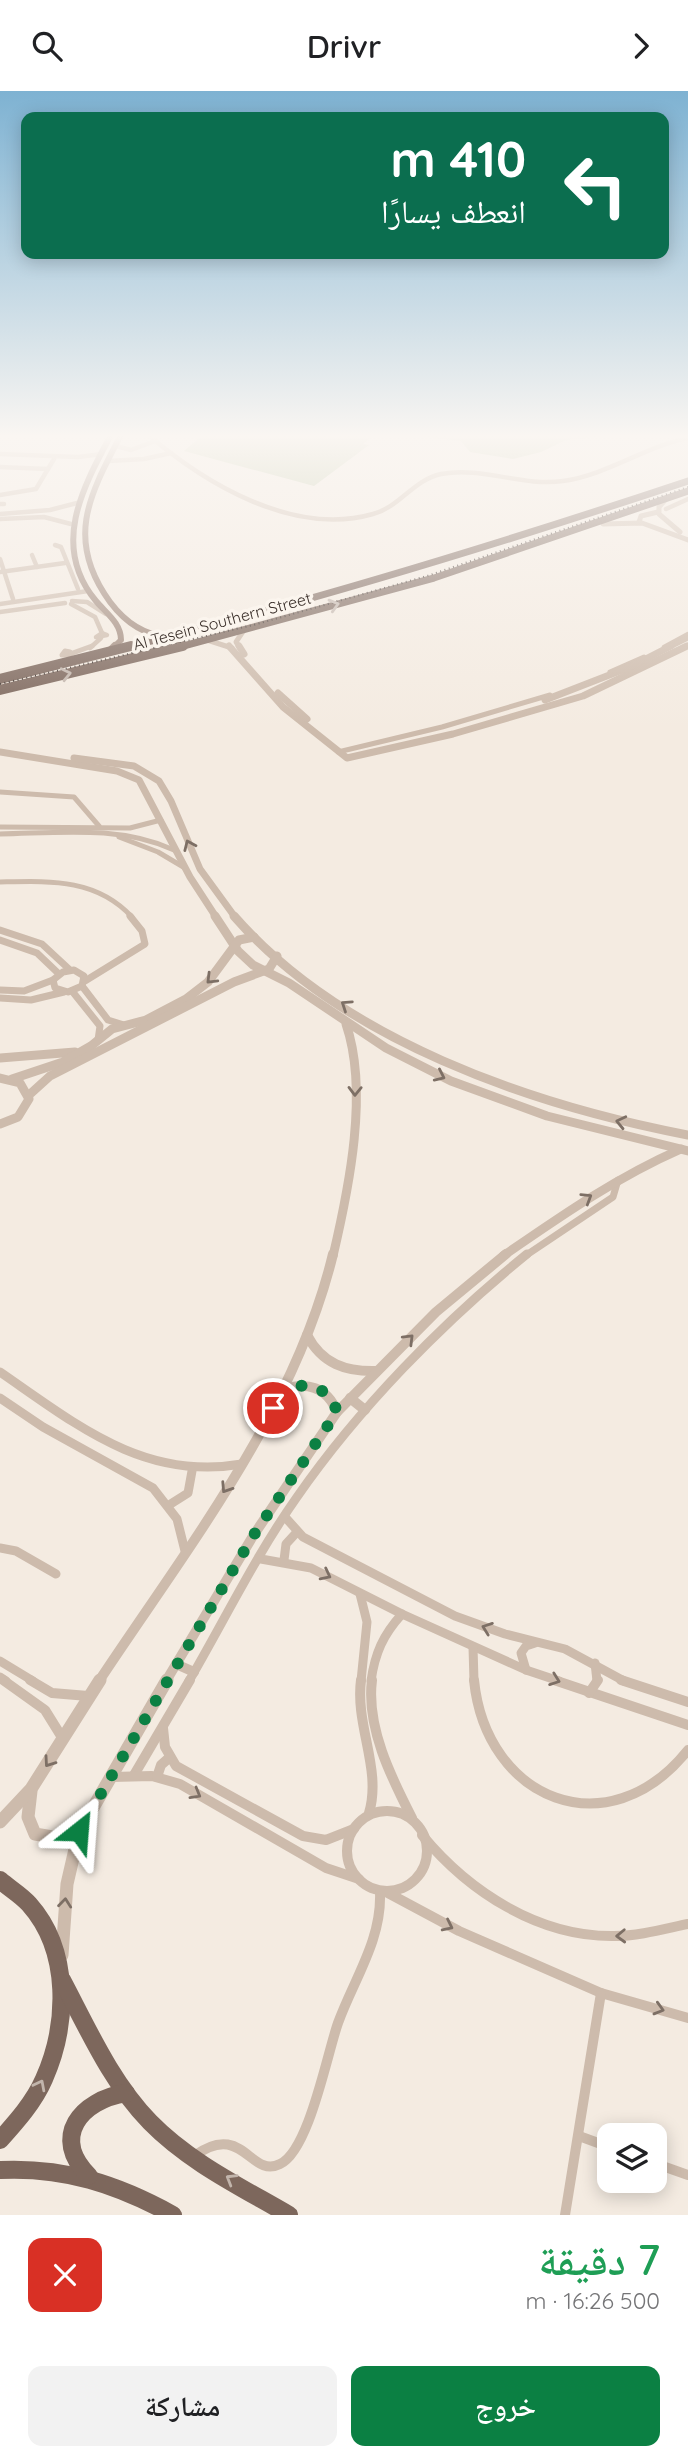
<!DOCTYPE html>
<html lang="ar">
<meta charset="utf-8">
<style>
body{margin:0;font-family:Quicksand,"Noto Naskh Arabic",sans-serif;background:#f2f2f2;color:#202124;direction:rtl;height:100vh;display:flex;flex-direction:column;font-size:26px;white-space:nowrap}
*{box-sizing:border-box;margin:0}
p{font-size:23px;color:#757577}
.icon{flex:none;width:38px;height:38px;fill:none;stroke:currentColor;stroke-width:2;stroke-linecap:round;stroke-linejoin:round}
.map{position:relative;height:2124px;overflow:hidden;direction:ltr}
.sheet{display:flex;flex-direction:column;background:#fff;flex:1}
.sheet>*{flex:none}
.hud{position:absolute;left:21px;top:21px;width:648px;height:147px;border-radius:14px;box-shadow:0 4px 18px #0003;direction:rtl;background:#0b6e4f;color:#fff;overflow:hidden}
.fabs{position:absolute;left:597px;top:2032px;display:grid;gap:14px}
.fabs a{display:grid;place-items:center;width:70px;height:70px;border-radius:14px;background:#fff;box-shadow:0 4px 18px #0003;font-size:35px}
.pin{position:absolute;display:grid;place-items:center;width:60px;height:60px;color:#fff;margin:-30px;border:4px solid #fff;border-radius:50%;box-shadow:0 2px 7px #0007}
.me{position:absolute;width:77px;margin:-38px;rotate:28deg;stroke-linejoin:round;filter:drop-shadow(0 0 5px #0008)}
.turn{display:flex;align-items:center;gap:24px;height:147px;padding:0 28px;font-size:32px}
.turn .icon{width:91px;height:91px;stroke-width:2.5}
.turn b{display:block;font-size:49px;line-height:60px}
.round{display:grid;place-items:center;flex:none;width:74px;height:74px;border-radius:14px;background:#f2f2f2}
.headline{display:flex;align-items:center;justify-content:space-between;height:119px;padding:0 28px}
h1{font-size:42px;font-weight:600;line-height:52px;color:#1e9e55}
.action{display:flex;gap:14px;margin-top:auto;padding:14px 28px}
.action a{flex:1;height:80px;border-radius:14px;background:#0b8043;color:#fff;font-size:28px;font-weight:600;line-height:80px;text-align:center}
.action a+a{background:#f2f2f2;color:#202124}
header{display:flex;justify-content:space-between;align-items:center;height:91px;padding:0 28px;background:#fff;font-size:32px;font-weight:600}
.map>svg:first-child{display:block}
.green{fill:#b8c4a0}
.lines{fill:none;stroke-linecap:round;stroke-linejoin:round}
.minor-far4{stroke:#cdbbac;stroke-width:4.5}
.minor-far3{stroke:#cdbbac;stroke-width:5}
.minor-far2{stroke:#cdbbac;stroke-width:7}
.minor-far1{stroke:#cdbbac;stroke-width:9}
.minor{stroke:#cdbbac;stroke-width:10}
.tertiary-far4{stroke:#cdbbac;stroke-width:5}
.tertiary-far3{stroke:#cdbbac;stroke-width:7}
.tertiary-far2{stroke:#cdbbac;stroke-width:9}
.tertiary-far1{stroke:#cdbbac;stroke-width:10}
.tertiary{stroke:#cdbbac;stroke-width:13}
.secondary-far1{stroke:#a18a7d;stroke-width:6}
.secondary{stroke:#a18a7d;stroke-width:8}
.primary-far2{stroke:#7d675c;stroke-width:7}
.primary-far1{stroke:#7d675c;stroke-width:10}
.primary{stroke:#7d675c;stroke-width:18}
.rail{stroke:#3b302b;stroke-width:2;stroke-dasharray:1 3.5;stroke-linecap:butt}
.oneway{stroke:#c2b5ac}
.oneway2{stroke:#7d6f65}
.route{stroke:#0b8043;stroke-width:12;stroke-dasharray:0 21.6}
.labels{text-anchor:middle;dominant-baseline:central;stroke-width:7;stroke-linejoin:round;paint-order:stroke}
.far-street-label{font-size:16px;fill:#3b302b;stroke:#fbf5ee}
</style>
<header><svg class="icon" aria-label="forward" viewBox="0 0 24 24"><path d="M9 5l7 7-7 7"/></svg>Drivr<svg class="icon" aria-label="search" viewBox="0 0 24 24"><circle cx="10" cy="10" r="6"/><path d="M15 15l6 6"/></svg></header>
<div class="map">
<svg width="688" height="2124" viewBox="0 0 688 2124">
<rect width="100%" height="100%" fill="#f4ebe1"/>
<g class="green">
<polygon points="205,342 330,342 329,346 377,342 363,353 369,354 314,395 184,360"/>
<polygon points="420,342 490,342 493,345 501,342 627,343 566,349 541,361 513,368 470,361 461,350 417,345"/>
</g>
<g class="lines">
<g class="minor-far4">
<path d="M146 342C204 392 293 446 373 423 400 416 413 389 441 383 482 375 522 396 563 390 607 384 644 356 688 347"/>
<polyline points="116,355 131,359 155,350"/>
<polyline points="0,363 78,366 102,363"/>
<polyline points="108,370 144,368 171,362"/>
<polyline points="0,376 48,378"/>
<polyline points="0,404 36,398 54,368"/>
<polyline points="0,413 4,413"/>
<polyline points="666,418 688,408"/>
<polyline points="0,423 50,419 77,412"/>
<polyline points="0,428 44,426 71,433"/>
<polyline points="55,454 61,456 78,498"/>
<polyline points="32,464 37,476"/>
<polyline points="0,468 13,508"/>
<polyline points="0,481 65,472"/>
<polyline points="72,510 87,511 106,523"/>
<polyline points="0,513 88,500"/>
<polyline points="71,513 95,526 102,542"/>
<polyline points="0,521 65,512"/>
<polygon points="102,542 107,544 96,546"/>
<polyline points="664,556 688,543"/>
<polyline points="90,557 101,547"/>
</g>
<g class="minor-far3">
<polygon points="65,560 70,561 70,564 62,564"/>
<polyline points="70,563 92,555"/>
<polyline points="610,581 644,566"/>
<polyline points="338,661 442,636 550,604"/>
<polyline points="0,701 74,706 99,735"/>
<polyline points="0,736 130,737 161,729"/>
<path d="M0 743C59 742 119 734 174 759"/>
<polyline points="119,746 158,761 185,777"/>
<path d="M0 791C49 790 96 787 132 826"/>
</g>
<g class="minor-far2">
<polyline points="0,839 42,853 70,879"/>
<polyline points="0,849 37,862 59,883"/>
<polygon points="74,879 84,885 82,895 68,901 55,897 53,889 63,881"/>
<polyline points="85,890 145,853 142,840 130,825"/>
<polyline points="82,895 108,929 124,934"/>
<polyline points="0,899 24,900 53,889"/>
<polyline points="72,900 100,935 98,949"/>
<polyline points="0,907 31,909 64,901"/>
<polyline points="525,1165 613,1106 618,1089"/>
</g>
<g class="minor-far1">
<path d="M0 1281C77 1334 144 1390 242 1373"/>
<polyline points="0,1307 43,1336 153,1397 177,1428 185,1460"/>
<polyline points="169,1414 188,1402 192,1380"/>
<polyline points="285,1426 303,1446 455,1525 505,1543 565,1558 624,1590"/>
<polyline points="0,1457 16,1460 56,1483"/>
<polyline points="261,1468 311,1477 402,1523 526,1579 559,1590"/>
<polyline points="284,1469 286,1453 297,1441"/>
<polyline points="360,1503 367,1531 361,1590"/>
<polyline points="473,1556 474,1590"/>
<polyline points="0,1570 33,1590"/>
<polyline points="595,1572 597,1590"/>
<polyline points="526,1579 521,1562 526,1555 535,1552"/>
<polyline points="0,1586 6,1590"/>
<path d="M189 1590C224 1530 256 1464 297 1406 358 1318 443 1231 527 1163"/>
<path d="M371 1590C375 1562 383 1544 402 1523"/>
</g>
<g class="minor">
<polyline points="3,1589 45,1619 63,1648"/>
<polyline points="30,1589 52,1602 88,1605"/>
<path d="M361 1589C355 1635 382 1678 369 1722"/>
<path d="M372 1589C366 1636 391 1686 412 1727"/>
<path d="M474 1589C486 1709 608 1759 688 1659"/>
<polyline points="554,1589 688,1634"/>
<polyline points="621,1589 688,1611"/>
<polyline points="589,1602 598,1589"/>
<polyline points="163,1637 165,1656 176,1675 303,1745 326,1749 354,1738"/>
<polyline points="134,1684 190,1589"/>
<polyline points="112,1686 152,1685 180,1693 326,1777 359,1788"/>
<polyline points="157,1686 161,1674 170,1666"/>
<circle cx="387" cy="1760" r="40"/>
<path d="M422 1744C469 1801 539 1846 614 1845 639 1845 664 1838 688 1833"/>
<polyline points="388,1802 459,1840 601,1902 688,1927"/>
<polyline points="579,2045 609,2056"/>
<path d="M194 2065C243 2029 250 2088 280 2073 309 2060 327 1963 338 1932 354 1888 382 1849 380 1801"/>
<polyline points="654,2072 688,2084"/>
<polyline points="565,2124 601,1902"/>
</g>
<g class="tertiary-far4">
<polyline points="666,408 659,416 659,423 680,441"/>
<polyline points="639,431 641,425 658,421"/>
<polyline points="603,433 642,432 688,449"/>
<polyline points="207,549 232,557"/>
<polyline points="240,557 236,551 244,539"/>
<polyline points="668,557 688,547"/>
<polyline points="683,557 688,555"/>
</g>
<g class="tertiary-far3">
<polyline points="229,555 283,616 347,667 453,643 583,605 687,555"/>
<polyline points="239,555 244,563"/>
<polyline points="278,602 307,628"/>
<polyline points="545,609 630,576 671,555"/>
<polyline points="0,661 117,680 139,689 190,786 216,826"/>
<polyline points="74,667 134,675 159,690 171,710 200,778 235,826"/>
</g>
<g class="tertiary-far2">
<polyline points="215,825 238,860 253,874 289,892 386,957 451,990 547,1025 688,1060"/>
<path d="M234 825C342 949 531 1014 688 1044"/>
<polyline points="0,967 75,961"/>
<polyline points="0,987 20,992 29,1008 18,1026 0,1033"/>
<polyline points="12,988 63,971 91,955 112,938 146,929 186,908 208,891 239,849 254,846"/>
<polyline points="29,1004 50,985 234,891 269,878 277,865"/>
<path d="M333 1165C349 1097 369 1000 346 933"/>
<path d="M503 1165C561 1125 617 1086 681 1058"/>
</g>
<g class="tertiary-far1">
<path d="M307 1244C322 1273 346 1281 377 1280"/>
<path d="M282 1299C307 1290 327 1296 337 1321"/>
<polyline points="350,1307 365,1319"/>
<polyline points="176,1573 194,1581"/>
<path d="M99 1590C187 1457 295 1321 333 1163"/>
<polyline points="166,1590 253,1445 337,1321 436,1221 506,1163"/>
</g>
<g class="tertiary">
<polyline points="31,1700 28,1726 35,1743 58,1747 80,1734"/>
<polyline points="0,1731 31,1698 100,1589"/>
<polyline points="62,1864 67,1793 79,1741 167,1589"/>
</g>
<g class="secondary-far1">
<path d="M112 342C83 396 50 455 96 510 106 522 121 532 121 549L113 557"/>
<path d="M122 342C90 403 64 448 110 511 125 531 143 544 168 546"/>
</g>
<polyline class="secondary" points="109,561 115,555"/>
<g class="primary-far2">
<path d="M124 557C314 510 502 452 688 390"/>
<polyline points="176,557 434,487 688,400"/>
</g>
<g class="primary-far1">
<polyline points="0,588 131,555"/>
<polyline points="0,599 183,555"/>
</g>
<g class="primary">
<path d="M0 1789C9 1797 21 1804 29 1813 71 1860 68 1934 44 1988 34 2011 17 2030 0 2049"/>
<path d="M62 1889C88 1938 111 1991 150 2031 189 2071 241 2096 289 2124"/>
<path d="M0 2079C64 2076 117 2093 173 2124"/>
<path d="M89 2085C50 2046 81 2009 126 2002"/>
</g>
<polyline class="rail" points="0,593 257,533 427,485 688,396"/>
</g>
<defs><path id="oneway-chevron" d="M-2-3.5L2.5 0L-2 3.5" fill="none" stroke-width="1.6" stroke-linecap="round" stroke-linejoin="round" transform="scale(1.75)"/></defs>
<g class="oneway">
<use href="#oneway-chevron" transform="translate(334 514) rotate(-16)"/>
<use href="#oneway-chevron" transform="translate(66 583) rotate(-13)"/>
<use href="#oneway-chevron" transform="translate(40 1994) rotate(-63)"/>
<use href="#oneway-chevron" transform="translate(231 2088) rotate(-149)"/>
</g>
<g class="oneway2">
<use href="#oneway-chevron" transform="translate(189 754) rotate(-114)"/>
<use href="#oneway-chevron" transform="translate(211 888) rotate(135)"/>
<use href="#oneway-chevron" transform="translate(346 914) rotate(-146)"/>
<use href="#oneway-chevron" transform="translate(440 985) rotate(25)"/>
<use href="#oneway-chevron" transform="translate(355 1000) rotate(91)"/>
<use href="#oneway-chevron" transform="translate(621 1031) rotate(-167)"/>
<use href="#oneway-chevron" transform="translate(587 1107) rotate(-32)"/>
<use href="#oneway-chevron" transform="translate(409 1248) rotate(-45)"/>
<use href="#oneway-chevron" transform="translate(226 1397) rotate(123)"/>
<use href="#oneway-chevron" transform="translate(326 1484) rotate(27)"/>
<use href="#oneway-chevron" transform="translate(487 1537) rotate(-160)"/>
<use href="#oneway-chevron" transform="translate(555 1589) rotate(20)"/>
<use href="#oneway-chevron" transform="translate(49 1671) rotate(125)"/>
<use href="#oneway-chevron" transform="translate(196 1703) rotate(30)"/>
<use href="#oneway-chevron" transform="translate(65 1812) rotate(-84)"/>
<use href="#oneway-chevron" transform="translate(448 1835) rotate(26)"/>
<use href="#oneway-chevron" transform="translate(621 1845) rotate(178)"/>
<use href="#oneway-chevron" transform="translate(659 1918) rotate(16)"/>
</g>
<linearGradient id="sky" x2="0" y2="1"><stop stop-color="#7eb2d2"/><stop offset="0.54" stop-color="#faf6f2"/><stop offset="1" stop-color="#faf6f2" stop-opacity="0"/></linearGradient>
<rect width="688" height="639" fill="url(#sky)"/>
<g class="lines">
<path class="route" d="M79 1740 253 1445 337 1321C329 1295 305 1289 282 1300L273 1317"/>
</g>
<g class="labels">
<g class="far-street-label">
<text transform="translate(222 530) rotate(-15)">Al Tesein Southern Street</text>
</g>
</g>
</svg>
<div class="fabs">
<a><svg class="icon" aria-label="layers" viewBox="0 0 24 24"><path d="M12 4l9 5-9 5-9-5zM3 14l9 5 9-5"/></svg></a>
</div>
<div class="pin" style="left:273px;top:1317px;background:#d93025"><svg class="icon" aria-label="arrive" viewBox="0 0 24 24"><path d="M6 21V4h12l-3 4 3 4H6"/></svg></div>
<svg class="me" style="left:79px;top:1740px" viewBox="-20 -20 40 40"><path d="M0-17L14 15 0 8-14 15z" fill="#0b8043" stroke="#fff" stroke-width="4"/></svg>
<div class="hud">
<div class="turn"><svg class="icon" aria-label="left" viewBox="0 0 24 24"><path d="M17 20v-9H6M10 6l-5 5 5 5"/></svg><div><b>410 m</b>انعطف يسارًا</div></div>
</div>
</div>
<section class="sheet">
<div class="headline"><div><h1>7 دقيقة</h1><p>500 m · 16:26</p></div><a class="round" style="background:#d93025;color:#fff"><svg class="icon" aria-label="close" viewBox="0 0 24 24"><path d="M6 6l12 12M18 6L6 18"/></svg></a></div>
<div class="action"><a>خروج</a><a>مشاركة</a></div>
</section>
